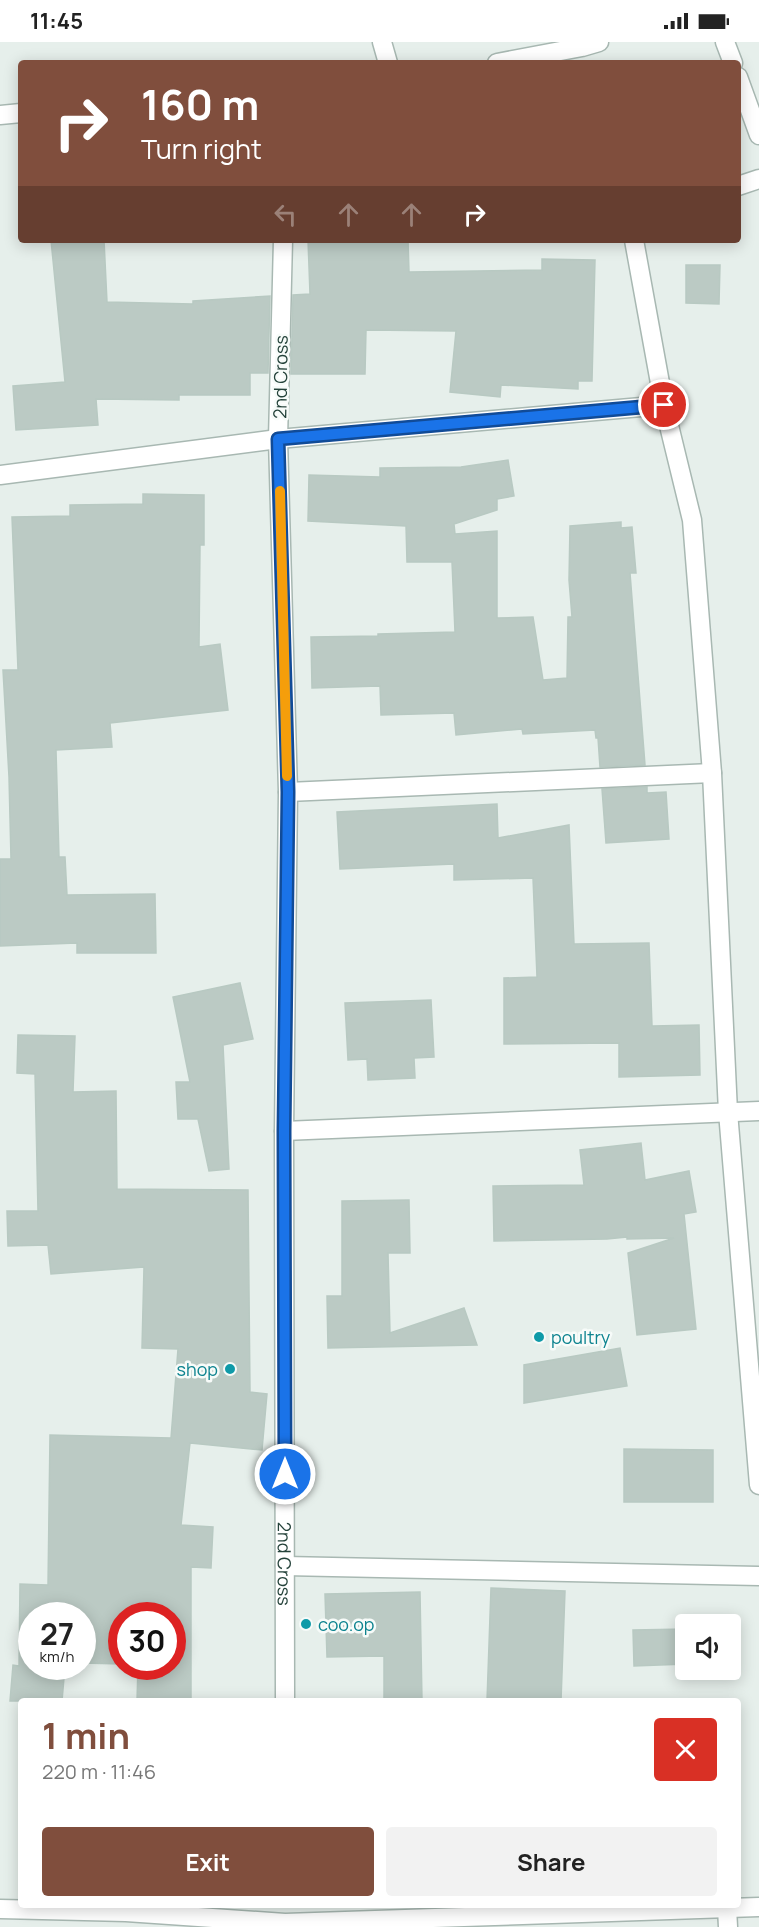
<!DOCTYPE html>
<meta charset="utf-8">
<style>
body{margin:0;font-family:Manrope,sans-serif;background:#f2f2f2;color:#222;height:100vh;display:flex;flex-direction:column;font-size:22px;white-space:nowrap}
*{box-sizing:border-box;margin:0}
p{font-size:20px;color:#767676}
.icon{flex:none;width:33px;height:33px;fill:none;stroke:currentColor;stroke-width:2;stroke-linecap:round;stroke-linejoin:round}
.map{position:relative;flex:1;overflow:hidden}
.drawer{position:absolute;left:18px;top:1656px;width:723px;height:210px;display:flex;flex-direction:column;background:#fff;border-radius:6px;box-shadow:0 3px 15px #0003}
.drawer>*{flex:none}
.guide{position:absolute;left:18px;top:18px;width:723px;height:183px;border-radius:6px;box-shadow:0 3px 15px #0003;background:#804e3d;color:#fff;overflow:hidden}
.tools{position:absolute;left:675px;top:1572px;display:grid;gap:12px}
.tools a{display:grid;place-items:center;width:66px;height:66px;border-radius:6px;background:#fff;box-shadow:0 3px 15px #0003;font-size:30px}
.speed{position:absolute;left:18px;top:1560px;display:flex;gap:12px;font-size:30px;font-weight:700;text-align:center}
.speed>*{display:grid;place-content:center;width:78px;height:78px;border-radius:50%;background:#fff;box-shadow:0 3px 15px #0003;line-height:1}
.speed small{font-size:15px;font-weight:400}
.speed .limit{border:9px solid #d22;background:#fff;color:#111}
.pin{position:absolute;display:grid;place-items:center;width:51px;height:51px;color:#fff;margin:-26px;border:3px solid #fff;border-radius:50%;box-shadow:0 2px 6px #0007}
.me{position:absolute;width:66px;margin:-33px;rotate:0deg;stroke-linejoin:round;filter:drop-shadow(0 0 4px #0008)}
.turn{display:flex;align-items:center;gap:21px;height:126px;padding:0 24px;font-size:27px}
.turn .icon{width:78px;height:78px;stroke-width:2.5}
.turn b{display:block;font-size:42px;line-height:51px}
.lanes{display:flex;align-items:center;height:57px;padding:0 24px;background:#0003;justify-content:center;gap:30px;direction:ltr}
.lanes .off{opacity:.35}
.round{display:grid;place-items:center;flex:none;width:63px;height:63px;border-radius:6px;background:#f2f2f2}
.overview{display:flex;align-items:center;justify-content:space-between;height:102px;padding:0 24px}
h1{font-size:36px;font-weight:700;line-height:45px;color:#804e3d}
.button{display:flex;gap:12px;margin-top:auto;padding:12px 24px}
.button a{flex:1;height:69px;border-radius:6px;background:#804e3d;color:#fff;font-size:24px;font-weight:700;line-height:69px;text-align:center}
.button a+a{background:#f2f2f2;color:#222}
.status{display:flex;justify-content:space-between;align-items:center;height:42px;padding:0 30px;background:#fff;direction:ltr}
.status svg{height:16px;fill:currentColor}
.map>svg:first-child{display:block}
.building{fill:#bbcac4;stroke:#b8c9c2;stroke-width:1.5}
.lines{fill:none;stroke-linecap:round;stroke-linejoin:round}
.minor-casing{stroke:#a8b8b2;stroke-width:21}
.minor{stroke:#fff;stroke-width:18}
.route-casing{stroke:#114b97;stroke-width:15}
.route{stroke:#1a73e8;stroke-width:10}
.slow{stroke:#f59e0b;stroke-width:10}
.culture-dot{fill:#0f9aa8;stroke:#f7fbf9;stroke-width:2}
.labels{text-anchor:middle;dominant-baseline:central;stroke-width:5;stroke-linejoin:round;paint-order:stroke}
.street-label{font-size:18px;fill:#24423a;stroke:#f7fbf9}
.culture-label{font-size:18px;fill:#0d838f;stroke:#f7fbf9;text-anchor:start}
</style>
<div class="status"><b>11:45</b><svg viewBox="0 0 49 12"><path d="M0 12V9h3v3zM5 12V6h3v6zM10 12V3h3v9zM15 12V0h3v12zM26 1h20v11H26zM47 4h2v5h-2z"/></svg></div>
<div class="map">
<svg width="759" height="1885" viewBox="0 0 759 1885">
<rect width="100%" height="100%" fill="#e6efeb"/>
<g class="building">
<polygon points="51,198 104,198 107,260 193,262 193,259 270,254 268,331 250,331 250,353 179,353 179,358 96,357 98,383 16,388 13,344 65,340"/>
<polygon points="308,198 408,198 409,230 542,228 542,217 595,218 592,339 578,339 578,347 501,343 500,355 450,350 456,289 366,288 365,332 291,332 293,253 310,252"/>
<polygon points="686,223 720,223 719,262 686,261"/>
<polygon points="508,418 514,454 497,457 497,468 454,482 455,492 497,489 497,576 533,575 543,638 567,636 568,575 572,575 569,538 570,484 621,480 621,486 632,485 636,531 630,531 645,723 600,725 598,696 596,696 595,688 523,692 522,687 456,693 454,671 381,673 380,644 312,646 311,595 378,594 378,592 455,590 452,520 407,520 406,484 308,479 309,433 380,435 380,426 461,425"/>
<polygon points="143,452 204,453 204,503 200,503 199,605 220,602 228,668 110,681 112,705 56,708 59,815 65,815 67,853 155,852 156,911 77,911 77,901 0,904 0,817 11,817 9,735 3,628 18,628 12,475 70,474 70,463 143,462"/>
<polygon points="647,745 647,751 666,750 669,797 606,801 602,747"/>
<polygon points="497,762 498,796 569,783 574,902 649,901 652,984 699,983 700,1033 619,1035 619,1001 504,1002 504,936 537,935 533,836 454,838 454,822 340,827 337,770"/>
<polygon points="240,941 253,997 223,1003 229,1127 209,1129 198,1077 178,1077 176,1040 190,1040 173,955"/>
<polygon points="431,958 434,1015 414,1016 415,1036 368,1038 367,1017 348,1018 345,961"/>
<polygon points="18,993 75,994 73,1050 116,1049 117,1147 248,1148 250,1350 267,1352 262,1408 190,1401 181,1483 213,1485 211,1526 191,1525 191,1659 137,1659 138,1624 172,1624 172,1574 122,1574 122,1622 82,1621 82,1574 32,1574 32,1624 65,1624 62,1659 10,1659 13,1623 19,1624 20,1542 48,1543 50,1393 171,1396 178,1307 142,1306 144,1225 51,1232 48,1203 8,1204 7,1169 38,1169 35,1032 17,1031"/>
<polygon points="641,1101 645,1138 689,1129 696,1170 684,1172 696,1287 637,1293 628,1211 674,1196 627,1197 627,1195 607,1197 494,1199 493,1144 584,1143 580,1108"/>
<polygon points="409,1158 410,1211 388,1211 390,1291 464,1266 477,1303 328,1306 327,1254 342,1254 342,1159"/>
<polygon points="620,1306 627,1344 524,1361 524,1323"/>
<polygon points="624,1407 713,1408 713,1460 624,1460"/>
<polygon points="491,1546 565,1549 561,1659 487,1659"/>
<polygon points="420,1550 422,1659 384,1659 384,1614 327,1615 325,1552"/>
<polygon points="686,1587 686,1622 634,1624 633,1588"/>
</g>
<g class="lines">
<defs>
<g id="minor">
<polyline points="382,0 388,21"/>
<polyline points="725,0 733,21"/>
<polyline points="497,21 582,5 599,0"/>
<polyline points="738,35 759,93"/>
<polyline points="0,73 21,71"/>
<polyline points="738,144 759,137"/>
<path id="s1" d="M283 198 278 397 288 750 284 1089 285 1659"/>
<polyline points="634,198 664,363 692,478 712,731 728,1070 759,1443"/>
<polyline points="0,433 278,397 664,363"/>
<polyline points="288,750 712,731"/>
<polyline points="284,1089 759,1069"/>
<polyline points="285,1524 759,1534"/>
<polyline points="727,1866 728,1885"/>
<polyline points="0,1867 126,1870 285,1881 759,1865"/>
</g>
</defs>
<use href="#minor" class="minor-casing"/>
<use href="#minor" class="minor"/>
</g>
<g class="lines">
<defs>
<polyline id="route" points="285,1432 284,1089 288,750 278,397 664,363"/>
</defs>
<use href="#route" class="route-casing"/>
<use href="#route" class="route"/>
<polyline class="slow" points="280,449 287,734"/>
</g>
<g class="culture-dot">
<circle cx="539" cy="1295" r="6"/>
<circle cx="230" cy="1327" r="6"/>
<circle cx="306" cy="1582" r="6"/>
</g>
<g class="labels">
<g class="street-label">
<text transform="translate(280 335) rotate(-89)">2nd Cross</text>
<text stroke="none"><textPath href="#s1" startOffset="1324">2nd Cross</textPath></text>
</g>
<g class="culture-label">
<text x="551" y="1295">poultry</text>
<text x="218" y="1327" text-anchor="end">shop</text>
<text x="318" y="1582">coo.op</text>
</g>
</g>
</svg>
<div class="tools">
<a><svg class="icon" aria-label="sound" viewBox="0 0 24 24"><path d="M4 9h4l5-4v14l-5-4H4zM17 9q2 3 0 6"/></svg></a>
</div>
<div class="speed"><div>27<small>km/h</small></div><div class="limit">30</div></div>
<div class="pin" style="left:664px;top:363px;background:#d93025"><svg class="icon" aria-label="arrive" viewBox="0 0 24 24"><path d="M6 21V4h12l-3 4 3 4H6"/></svg></div>
<svg class="me" style="left:285px;top:1432px" viewBox="-20 -20 40 40"><circle r="17" fill="#1a73e8" stroke="#fff" stroke-width="3"/><path d="M0-11L8 9 0 5-8 9z" fill="#fff"/></svg>
<div class="guide">
<div class="turn"><svg class="icon" aria-label="right" viewBox="0 0 24 24"><path d="M7 20v-9h11M14 6l5 5-5 5"/></svg><div><b>160 m</b>Turn right</div></div>
<div class="lanes"><svg class="icon off" aria-label="left" viewBox="0 0 24 24"><path d="M17 20v-9H6M10 6l-5 5 5 5"/></svg><svg class="icon off" aria-label="ahead" viewBox="0 0 24 24"><path d="M12 20V5M6 11l6-6 6 6"/></svg><svg class="icon off" aria-label="ahead" viewBox="0 0 24 24"><path d="M12 20V5M6 11l6-6 6 6"/></svg><svg class="icon" aria-label="right" viewBox="0 0 24 24"><path d="M7 20v-9h11M14 6l5 5-5 5"/></svg></div>
</div>
<section class="drawer">
<div class="overview"><div><h1>1 min</h1><p>220 m · 11:46</p></div><a class="round" style="background:#d93025;color:#fff"><svg class="icon" aria-label="close" viewBox="0 0 24 24"><path d="M6 6l12 12M18 6L6 18"/></svg></a></div>
<div class="button"><a>Exit</a><a>Share</a></div>
</section>
</div>
